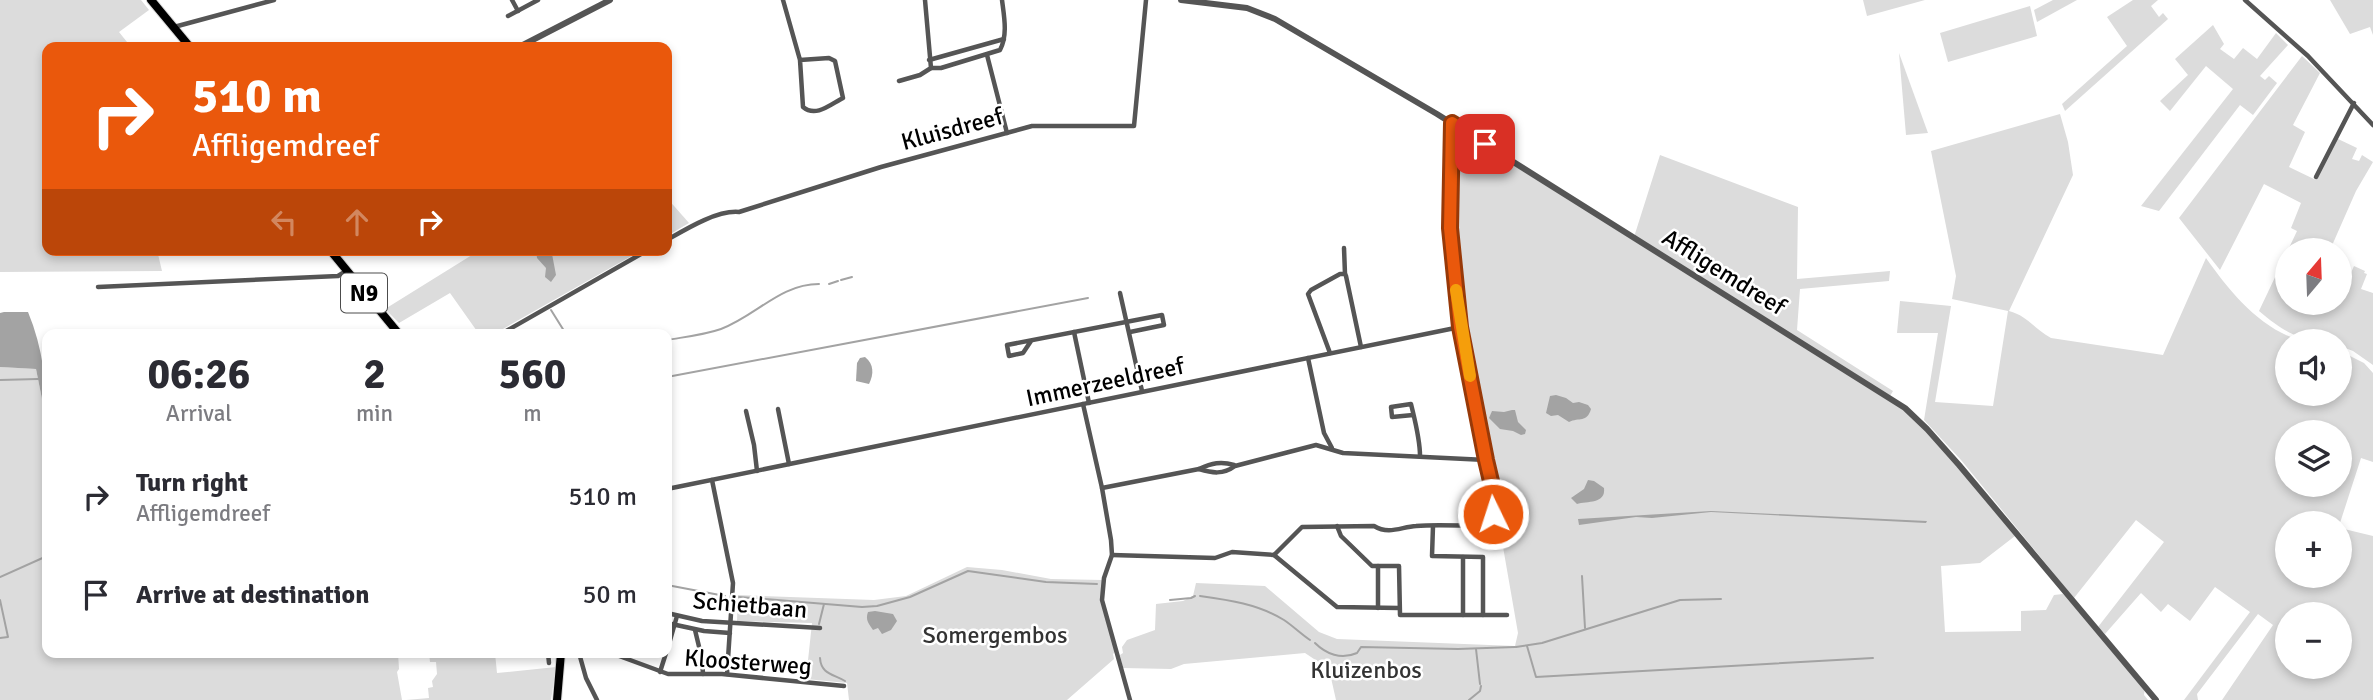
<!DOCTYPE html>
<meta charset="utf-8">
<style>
body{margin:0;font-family:Signika,sans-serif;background:#f7f7f7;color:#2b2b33;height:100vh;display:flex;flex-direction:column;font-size:26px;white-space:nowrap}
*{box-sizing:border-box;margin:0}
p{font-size:23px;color:#7c7c81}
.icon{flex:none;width:38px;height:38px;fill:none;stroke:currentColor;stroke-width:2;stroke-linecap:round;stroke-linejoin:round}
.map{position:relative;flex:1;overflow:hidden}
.side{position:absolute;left:42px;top:329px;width:630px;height:329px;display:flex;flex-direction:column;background:#fff;border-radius:14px;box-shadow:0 4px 10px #0003}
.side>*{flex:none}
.banner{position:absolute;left:42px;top:42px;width:630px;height:214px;border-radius:14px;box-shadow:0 4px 10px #0003;background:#ea580c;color:#fff;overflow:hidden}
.needle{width:46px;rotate:19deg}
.tools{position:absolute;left:2275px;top:238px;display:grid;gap:14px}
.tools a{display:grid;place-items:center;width:77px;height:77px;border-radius:50%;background:#fff;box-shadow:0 4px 10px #0003;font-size:35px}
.pin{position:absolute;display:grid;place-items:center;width:60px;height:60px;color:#fff;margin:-30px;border-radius:14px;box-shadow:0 4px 10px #0006}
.me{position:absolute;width:77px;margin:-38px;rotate:356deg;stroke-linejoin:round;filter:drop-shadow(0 0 5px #0008)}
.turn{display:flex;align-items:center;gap:24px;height:147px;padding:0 35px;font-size:32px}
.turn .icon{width:91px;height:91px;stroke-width:2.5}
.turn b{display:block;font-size:49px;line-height:60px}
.lanes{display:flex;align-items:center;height:66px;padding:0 35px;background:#0003;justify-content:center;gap:35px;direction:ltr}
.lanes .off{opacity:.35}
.eta{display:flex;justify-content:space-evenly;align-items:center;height:119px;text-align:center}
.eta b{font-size:42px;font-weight:800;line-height:49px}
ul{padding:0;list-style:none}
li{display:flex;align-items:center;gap:21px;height:98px;padding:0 35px}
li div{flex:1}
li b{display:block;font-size:26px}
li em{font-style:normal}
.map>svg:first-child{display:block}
.green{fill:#dcdcdc;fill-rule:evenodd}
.water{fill:#a3a3a3}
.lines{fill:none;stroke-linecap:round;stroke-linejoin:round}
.stream{stroke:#a3a3a3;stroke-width:2}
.primary-casing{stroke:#dbdbdb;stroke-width:10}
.minor{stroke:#555;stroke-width:4.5}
.tertiary{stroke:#555;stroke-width:6}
.primary{stroke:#000;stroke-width:8}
.route-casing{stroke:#983908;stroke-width:18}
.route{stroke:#ea580c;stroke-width:12}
.slow{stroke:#f59e0b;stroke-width:12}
.labels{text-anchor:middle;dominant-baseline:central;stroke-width:5;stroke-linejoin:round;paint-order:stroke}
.shield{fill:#fff;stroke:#4c4c4c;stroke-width:2}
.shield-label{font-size:23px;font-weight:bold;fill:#000}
.street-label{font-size:24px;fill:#000;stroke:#fff}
.park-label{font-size:24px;fill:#333;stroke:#fff}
</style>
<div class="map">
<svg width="2373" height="700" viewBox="0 0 2373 700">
<rect width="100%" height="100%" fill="#fff"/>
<g class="green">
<polygon points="0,0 141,0 149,10 119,32 131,47 47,47 47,250 157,250 162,271 0,272"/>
<polygon points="1863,0 1925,0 1867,16"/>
<polygon points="2053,0 2077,0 2037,22 2034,10"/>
<polygon points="2133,0 2158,0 2151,6 2159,17 2163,13 2168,19 2065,111 2062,104 2127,46 2107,17"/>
<polygon points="2330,0 2373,0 2373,35 2370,27 2350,34"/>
<polygon points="2030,6 2037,36 1948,62 1940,33"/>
<polygon points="2213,25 2224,44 2220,49 2234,59 2243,48 2257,59 2276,33 2288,45 2260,76 2265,80 2269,76 2277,83 2253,115 2240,105 2159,211 2141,206 2233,89 2206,66 2170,111 2160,101 2188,75 2175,59"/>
<polygon points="1899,53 1928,133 1906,135"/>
<polygon points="2302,56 2320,73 2293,125 2305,132 2289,167 2316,180 2336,138 2357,148 2352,159 2359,161 2362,155 2373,162 2356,191 2330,250 2288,250 2297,231 2291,228 2301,203 2264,184 2220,270 2179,218"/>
<path d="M2060 114 2068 142 2073 175 2009 311C2028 316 2035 330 2051 338L2163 355 2206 258C2230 292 2260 329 2302 341H2287V394H2340V351L2364 363 2373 373V462L2361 458 2340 523H2287V576H2340V528L2373 536V700H2222L2273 625 2258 614 2197 694 2198 700H2184L2250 612 2215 587 2190 621 2168 604 2161 612 2141 593 2105 634 2098 627 2164 542 2136 520 2074 598 1961 460 1924 420 1938 333H1897L1900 301 1951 306 1935 402 1993 406 2008 311 1952 299 1956 276 1931 151ZM2287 432H2340V485H2287ZM2287 614H2340V667H2287Z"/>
<polygon points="1452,123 1634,237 1660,155 1798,207 1797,279 1890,271 1889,281 1800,289 1797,330 1893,391 1890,396 1927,429 2015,536 1980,563 1941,566 1945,632 2021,631 2021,611 2046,610 2054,595 2063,594 2145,687 2144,695 2148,700 1336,700 1329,669 1305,653 1184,664 1171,669 1123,668 1120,655 1123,653 1122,647 1127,640 1155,630 1156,604 1183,601 1193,596 1196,583 1265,586 1319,632 1337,639 1515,646 1518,633 1499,524 1493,514 1494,494 1460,327 1450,228"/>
<polygon points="667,198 689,223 667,236"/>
<polygon points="480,250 642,250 494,334 479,334 450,293 399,323 385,309"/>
<path d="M2287 252V303H2340V271L2350 275 2354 266 2365 271 2364 273 2367 274 2361 289 2373 293V365L2353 351 2340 346V341C2300 341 2289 336 2259 311Z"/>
<polygon points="0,367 36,369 47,424 47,653 398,653 399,669 397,672 402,700 0,700"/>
<polygon points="967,567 1002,570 1051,579 1103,580 1102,597 1117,650 1113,654 1114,659 1067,700 849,700 847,683 806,679 812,623 737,621 738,595 874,600 906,596"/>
<polygon points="429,653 495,653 497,673 556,667 551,700 406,700 429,698 428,688 433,687 432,681 437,674 436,662 430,662"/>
</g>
<g class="water">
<polygon points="536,250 548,250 552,254 556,275 551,282 545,277 546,268 537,258"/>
<path d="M4 312H28C43 348 47 385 47 424L36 369 0 367V313Z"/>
<path d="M865 357C874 364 874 374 869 384L856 381 857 363 860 358Z"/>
<path d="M1556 395 1566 398 1573 403 1579 402 1588 405 1591 409C1587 423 1579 417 1569 422L1558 415 1551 416 1546 413 1550 396Z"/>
<polygon points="1512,410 1515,410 1518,422 1526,430 1525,434 1521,435 1513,431 1500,429 1489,418 1492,411 1504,412"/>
<path d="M1588 480 1594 481 1604 488C1606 504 1587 501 1577 504L1571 498 1584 489Z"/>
<polygon points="1711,511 1927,521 1926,523 1711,512 1652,518 1636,517 1579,525 1578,519"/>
<path d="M875 611 893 614 897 621 891 630 882 634 878 628 873 630C869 624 865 620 868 612Z"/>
</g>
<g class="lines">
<g class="stream">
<polyline points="841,280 852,277"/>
<polyline points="829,284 838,281"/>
<polyline points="551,310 566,334"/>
<path d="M667 340C684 337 704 335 721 329 756 316 780 284 819 284"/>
<polyline points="667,377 1088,298"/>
<polyline points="0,380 38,379"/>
<polyline points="1582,576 1585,628"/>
<polyline points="0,577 47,556"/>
<polyline points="667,585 725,596"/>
<path d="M1200 596C1229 600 1258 604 1284 620 1293 626 1301 634 1310 640"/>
<polyline points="739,597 862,607 877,606 910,597 968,571 1046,582 1097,584"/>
<polyline points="0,600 8,637 0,638"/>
<polyline points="1170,600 1191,598 1195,596"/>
<polyline points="819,624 824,604"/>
<path d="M1315 643C1326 654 1341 660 1357 653L1361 647 1458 649 1515 647"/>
<polyline points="1527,646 1536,677 1873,658"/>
<polyline points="1516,647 1542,643 1680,600 1721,599"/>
<polyline points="1476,649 1480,684"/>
<path d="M820 658C821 674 833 674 845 681"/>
<polyline points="1469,700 1480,691 1481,686"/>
</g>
<defs>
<g id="primary">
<polyline points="151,0 190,47"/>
<polyline points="330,250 399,334"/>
<polyline points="557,700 561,653"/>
</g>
</defs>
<use href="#primary" class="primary-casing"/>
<g class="minor">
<polyline points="512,0 518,11"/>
<path d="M783 0 800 60 803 107C816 118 831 104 843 98L835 61 829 58 800 60"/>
<polyline points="2245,0 2308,56 2373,125"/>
<polyline points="508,16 538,0"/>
<polyline points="174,27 274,0"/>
<polyline points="987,55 1007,133"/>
<polyline points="929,60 1004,39"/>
<path d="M931 68H941L1000 50C1008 35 1004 16 1002 0"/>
<polyline points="899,81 920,75 931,68 925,0"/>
<polyline points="2316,177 2354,103"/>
<path d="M667 240C686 229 717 210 739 212L881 167 1032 126H1134L1146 0"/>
<polyline points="1344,248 1345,274"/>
<polyline points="98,287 338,276 346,271"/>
<polyline points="1120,293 1142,391"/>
<polyline points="1074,332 1089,403"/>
<polyline points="501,334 648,250"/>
<polyline points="1031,341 1023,353 1009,356 1007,345 1162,315 1164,325 1130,332"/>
<polyline points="1330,353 1308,294 1311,290 1340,274 1345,274 1346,276 1361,347"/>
<polyline points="1308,358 1324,433 1332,448"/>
<polyline points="1083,404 1102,488 1111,540 1112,555 1104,578 1102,600 1130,700"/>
<polyline points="778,409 789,464"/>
<polyline points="746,411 754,445 757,471"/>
<path d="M1413 415 1392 417 1391 407 1411 404C1415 421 1420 439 1420 456"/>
<path d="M1199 469C1212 473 1223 475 1235 466L1316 445 1343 453 1486 460"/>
<polyline points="712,480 733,583 727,674"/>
<path d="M1102 488 1199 469C1212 463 1221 461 1234 465"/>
<polyline points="667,489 1460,327"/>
<polyline points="1337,526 1341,536 1372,566 1399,566 1400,615 1483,615 1483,557 1432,556 1433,526"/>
<path d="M1112 555 1215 558 1232 552 1274 555 1302 527 1374 526C1389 535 1401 527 1416 526 1438 524 1461 526 1483 526 1494 518 1494 507 1494 494L1460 327 1450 228 1452 123"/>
<polyline points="1274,555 1337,607 1399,608"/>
<polyline points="1378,608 1378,566"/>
<polyline points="667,613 702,621 820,628"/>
<polyline points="1463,615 1463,557"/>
<polyline points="1483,615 1507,615"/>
<polyline points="667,623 704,631 730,633"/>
<polyline points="695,630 702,659 703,674"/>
<polyline points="667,651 677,616"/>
<polyline points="548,653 549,663"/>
<polyline points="579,653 586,678 597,700"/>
<polyline points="611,653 668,674 722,674 844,686"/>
<polyline points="660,672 666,653"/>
</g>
<g class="tertiary">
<polyline points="1181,0 1247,8 1275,19 1437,114 1905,408 1927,429 1959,465 2156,700"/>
<polyline points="519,47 610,0"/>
</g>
<use href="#primary" class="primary"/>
</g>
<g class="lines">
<defs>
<polyline id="route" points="1485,144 1452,123 1450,228 1460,327 1486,460 1494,494 1493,514"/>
</defs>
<use href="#route" class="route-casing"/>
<use href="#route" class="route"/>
<polyline class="slow" points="1456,290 1470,376"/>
</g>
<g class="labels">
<rect class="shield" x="341" y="273.5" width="46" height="39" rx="5"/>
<g class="shield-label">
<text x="364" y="293">N9</text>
</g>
<g class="street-label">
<text transform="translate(952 129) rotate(-15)">Kluisdreef</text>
<text transform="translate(1724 272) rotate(32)">Affligemdreef</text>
<text transform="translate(1105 382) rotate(-12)">Immerzeeldreef</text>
<text transform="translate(750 605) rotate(5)">Schietbaan</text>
<text transform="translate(748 662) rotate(4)">Kloosterweg</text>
</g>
<g class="park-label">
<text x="995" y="635">Somergembos</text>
<text x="1366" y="670">Kluizenbos</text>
</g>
</g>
</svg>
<div class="tools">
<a><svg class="needle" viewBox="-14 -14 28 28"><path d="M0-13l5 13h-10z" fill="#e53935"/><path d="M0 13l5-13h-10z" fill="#7c7c81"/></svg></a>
<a><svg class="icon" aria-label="sound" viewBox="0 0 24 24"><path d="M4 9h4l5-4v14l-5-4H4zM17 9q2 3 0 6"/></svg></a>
<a><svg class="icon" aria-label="layers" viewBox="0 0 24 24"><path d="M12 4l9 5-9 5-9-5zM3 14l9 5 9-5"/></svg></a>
<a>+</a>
<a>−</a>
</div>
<div class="pin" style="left:1485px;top:144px;background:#d93025"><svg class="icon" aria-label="arrive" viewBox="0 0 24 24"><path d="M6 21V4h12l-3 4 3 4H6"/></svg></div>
<svg class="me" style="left:1493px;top:514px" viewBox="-20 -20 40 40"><circle r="17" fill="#ea580c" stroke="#fff" stroke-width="3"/><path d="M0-11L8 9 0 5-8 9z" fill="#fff"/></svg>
<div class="banner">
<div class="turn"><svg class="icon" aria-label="right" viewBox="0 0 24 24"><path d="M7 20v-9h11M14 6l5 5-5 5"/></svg><div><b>510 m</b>Affligemdreef</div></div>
<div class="lanes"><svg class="icon off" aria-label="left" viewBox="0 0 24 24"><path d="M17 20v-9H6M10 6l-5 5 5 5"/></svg><svg class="icon off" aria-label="ahead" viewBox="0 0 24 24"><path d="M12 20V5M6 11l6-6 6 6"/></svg><svg class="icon" aria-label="right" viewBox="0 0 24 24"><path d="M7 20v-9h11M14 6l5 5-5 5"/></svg></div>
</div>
<section class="side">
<div class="eta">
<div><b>06:26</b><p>Arrival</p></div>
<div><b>2</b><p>min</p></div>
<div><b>560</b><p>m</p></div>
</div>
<ul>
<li><svg class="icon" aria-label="right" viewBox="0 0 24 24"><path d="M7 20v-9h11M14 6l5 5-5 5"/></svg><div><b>Turn right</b><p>Affligemdreef</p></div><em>510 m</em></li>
<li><svg class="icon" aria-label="arrive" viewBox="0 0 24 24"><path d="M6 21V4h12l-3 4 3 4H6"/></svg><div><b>Arrive at destination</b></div><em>50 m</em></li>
</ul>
</section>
</div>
